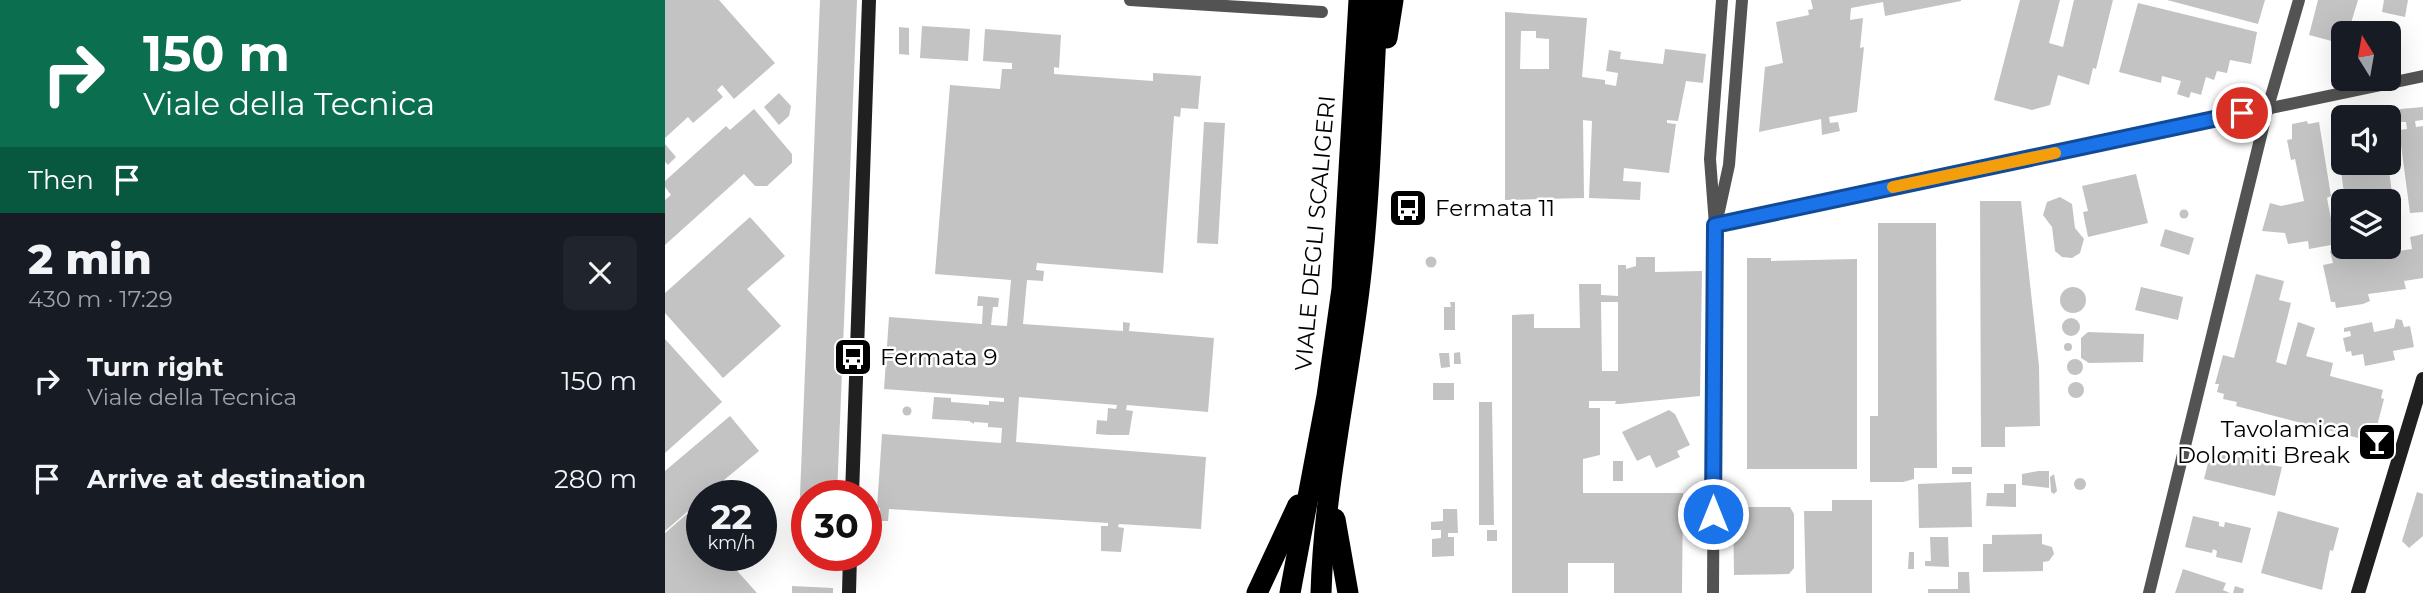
<!DOCTYPE html>
<meta charset="utf-8">
<style>
body{margin:0;font-family:Montserrat,sans-serif;background:#20242c;color:#f1f3f6;height:100vh;display:flex;flex-direction:column;font-size:26px;white-space:nowrap}
*{box-sizing:border-box;margin:0}
p{font-size:23px;color:#9ea1a6}
.icon{flex:none;width:38px;height:38px;fill:none;stroke:currentColor;stroke-width:2;stroke-linecap:round;stroke-linejoin:round}
.map{position:relative;flex:1;overflow:hidden}
.details{display:flex;flex-direction:column;background:#171b24;width:665px}
.details>*{flex:none}
.guide{background:#0b6e4f;color:#fff;overflow:hidden}
.needle{width:46px;rotate:349deg}
.tools{position:absolute;left:1666px;top:21px;display:grid;gap:14px}
.tools a{display:grid;place-items:center;width:70px;height:70px;border-radius:10px;background:#171b24;box-shadow:0 7px 28px #0002;font-size:35px}
.speed{position:absolute;left:21px;top:480px;display:flex;gap:14px;font-size:35px;font-weight:700;text-align:center}
.speed>*{display:grid;place-content:center;width:91px;height:91px;border-radius:50%;background:#171b24;box-shadow:0 7px 28px #0002;line-height:1}
.speed small{font-size:18px;font-weight:400}
.speed .limit{border:10px solid #d22;background:#fff;color:#111}
.pin{position:absolute;display:grid;place-items:center;width:60px;height:60px;color:#fff;margin:-30px;border:4px solid #fff;border-radius:50%;box-shadow:0 2px 7px #0007}
.me{position:absolute;width:77px;margin:-38px;rotate:0deg;stroke-linejoin:round;filter:drop-shadow(0 0 5px #0008)}
.turn{display:flex;align-items:center;gap:24px;height:147px;padding:0 28px;font-size:32px}
.turn .icon{width:91px;height:91px;stroke-width:2.5}
.turn b{display:block;font-size:49px;line-height:60px}
.then{display:flex;align-items:center;height:66px;padding:0 28px;background:#0003;gap:14px;font-size:26px}
.round{display:grid;place-items:center;flex:none;width:74px;height:74px;border-radius:10px;background:#20242c}
.head{display:flex;align-items:center;justify-content:space-between;height:119px;padding:0 28px}
h1{font-size:42px;font-weight:800;line-height:52px}
ul{padding:0;list-style:none}
li{display:flex;align-items:center;gap:21px;height:98px;padding:0 28px}
li div{flex:1}
li b{display:block;font-size:26px}
li em{font-style:normal}
main{display:flex;flex:1;min-height:0}
.map>svg:first-child{display:block}
.building{fill:#c3c3c3;fill-rule:evenodd}
.lines{fill:none;stroke-linecap:round;stroke-linejoin:round}
.street{stroke:#535353;stroke-width:12}
.secondary{stroke:#202020;stroke-width:14}
.highway{stroke:#000;stroke-width:21}
.route-casing{stroke:#114b97;stroke-width:18}
.route{stroke:#1a73e8;stroke-width:12}
.slow{stroke:#f59e0b;stroke-width:12}
.labels{text-anchor:middle;dominant-baseline:central;stroke-width:5;stroke-linejoin:round;paint-order:stroke}
.poi-label{font-size:23px;fill:#000;stroke:#fff;text-anchor:start}
.street-label{font-size:23px;fill:#000;stroke:#fff}
</style>
<main>
<section class="details">
<div class="guide">
<div class="turn"><svg class="icon" aria-label="right" viewBox="0 0 24 24"><path d="M7 20v-9h11M14 6l5 5-5 5"/></svg><div><b>150 m</b>Viale della Tecnica</div></div>
<div class="then">Then<svg class="icon" aria-label="arrive" viewBox="0 0 24 24"><path d="M6 21V4h12l-3 4 3 4H6"/></svg></div>
</div>
<div class="head"><div><h1>2 min</h1><p>430 m · 17:29</p></div><a class="round"><svg class="icon" aria-label="close" viewBox="0 0 24 24"><path d="M6 6l12 12M18 6L6 18"/></svg></a></div>
<ul>
<li><svg class="icon" aria-label="right" viewBox="0 0 24 24"><path d="M7 20v-9h11M14 6l5 5-5 5"/></svg><div><b>Turn right</b><p>Viale della Tecnica</p></div><em>150 m</em></li>
<li><svg class="icon" aria-label="arrive" viewBox="0 0 24 24"><path d="M6 21V4h12l-3 4 3 4H6"/></svg><div><b>Arrive at destination</b></div><em>280 m</em></li>
</ul>
</section>
<div class="map">
<svg width="1758" height="593" viewBox="0 0 1758 593">
<rect width="100%" height="100%" fill="#fff"/>
<g class="building">
<polygon points="0,0 54,0 110,63 69,99 57,85 52,90 58,97 28,123 23,117 0,138"/>
<polygon points="155,0 192,0 172,495 142,495 142,546 133,545"/>
<polygon points="1146,0 1296,0 1296,1 1220,16 1218,2 1186,8 1185,20 1198,18 1195,48 1199,47 1192,112 1164,117 1165,123 1173,122 1175,131 1157,135 1156,119 1094,132 1100,67 1118,63 1111,22 1144,15 1143,10 1148,9"/>
<polygon points="1355,0 1395,0 1384,43 1398,47 1409,0 1448,0 1431,69 1428,68 1424,85 1393,75 1385,105 1367,110 1329,100"/>
<polygon points="1502,0 1600,0 1593,24"/>
<polygon points="1653,0 1693,0 1683,33 1678,33 1678,44 1644,35"/>
<polygon points="1719,0 1743,0 1740,17 1717,12"/>
<polygon points="1473,3 1592,32 1586,64 1565,60 1562,73 1552,71 1549,80 1541,77 1536,95 1526,92 1524,98 1512,94 1516,81 1497,76 1496,83 1454,72"/>
<path d="M840 12 922 18 917 77 940 80V84L951 86 953 73 941 71 944 50 956 52 955 59 998 64 1000 49 1041 54 1038 83 1021 81 1013 121 1002 120V123L1011 124 1004 173 959 168 958 181 976 182 975 200 924 198 927 121 918 120 919 198 840 200ZM856 31H871V38L884 39V69H855Z"/>
<polygon points="257,26 305,29 303,61 255,58"/>
<polygon points="234,27 244,28 244,55 234,54"/>
<polygon points="320,29 396,35 394,68 389,67 389,74 488,81 488,73 536,76 533,109 516,108 515,117 509,116 498,273 372,263 371,270 379,271 378,281 362,280 358,324 458,331 458,322 465,323 464,331 549,338 543,412 462,405 461,410 468,411 464,435 443,435 431,434 432,420 442,421 443,408 451,409 452,405 354,397 351,442 541,457 536,529 454,524 453,527 459,528 456,552 436,551 436,526 443,526 443,523 224,509 223,521 215,521 215,508 212,508 217,434 336,443 337,428 323,427 323,423 309,422 309,424 304,421 267,419 269,397 286,398 286,402 324,405 324,401 339,402 339,398 219,389 224,317 317,324 318,306 312,306 313,296 334,298 333,307 328,307 326,325 342,326 346,280 270,274 285,85 335,89 337,69 347,69 347,63 318,61"/>
<polygon points="114,93 126,106 124,116 114,125 99,107"/>
<polygon points="1758,107 1758,120 1750,121 1751,127 1758,126 1758,212 1745,213 1734,130 1742,129 1741,122 1736,122 1735,109"/>
<polygon points="89,109 127,154 127,163 102,186 90,186 79,174 0,245 0,200 6,195 0,187 0,181 61,126 65,130"/>
<polygon points="1717,113 1717,117 1697,117 1697,116"/>
<polygon points="1642,121 1643,124 1654,122 1666,196 1662,198 1668,229 1674,228 1677,243 1644,249 1643,241 1623,244 1620,233 1597,231 1605,203 1616,206 1639,201 1630,159 1626,160 1622,140 1627,139 1627,124"/>
<polygon points="539,122 560,123 553,244 532,243"/>
<polygon points="1678,125 1678,163 1723,163 1731,223 1724,224 1724,201 1680,201 1670,126"/>
<polygon points="0,144 11,157 3,165 0,162"/>
<polygon points="1471,174 1483,223 1423,237 1418,212 1423,211 1417,186"/>
<polygon points="1395,197 1407,204 1410,228 1419,239 1415,253 1407,258 1397,257 1390,251 1387,227 1378,215 1382,202"/>
<polygon points="1315,201 1356,201 1374,366 1375,426 1340,427 1340,447 1316,447"/>
<circle cx="1519" cy="214" r="4.5"/>
<circle cx="755" cy="221" r="4"/>
<polygon points="85,217 120,256 82,289 116,326 58,378 0,313 0,293"/>
<polygon points="1213,223 1271,223 1272,468 1249,468 1249,479 1238,482 1205,482 1205,416 1213,416"/>
<polygon points="1500,229 1529,238 1524,255 1495,246"/>
<polygon points="1758,234 1758,278 1739,281 1741,289 1703,294 1705,301 1698,304 1671,308 1670,302 1666,302 1658,265 1668,263 1665,251 1724,247 1725,241 1727,252 1740,250 1747,249 1745,237"/>
<circle cx="766" cy="262" r="5.5"/>
<path d="M971 257H990V272L1037 271 1035 396 955 404H950L951 401H924V408H935V455L918 459V493H1018L1017 593H949V563H903V593H847V315L869 314V328H915L914 284H936V295L953 296V265H961V269L971 266ZM936 302H953V371H937Z"/>
<polygon points="1082,258 1106,258 1106,261 1192,259 1192,469 1082,469"/>
<polygon points="1591,274 1619,281 1614,300 1626,303 1611,362 1621,365 1633,322 1650,328 1641,356 1668,363 1665,376 1718,390 1716,398 1719,399 1709,438 1698,435 1697,439 1571,406 1572,402 1558,399 1559,394 1552,392 1554,384 1550,384 1558,355 1569,358"/>
<circle cx="1408" cy="300" r="13"/>
<polygon points="1476,287 1518,297 1513,320 1470,310"/>
<polygon points="785,302 790,302 790,330 779,330 779,307 786,307"/>
<circle cx="1406" cy="327" r="9"/>
<polygon points="1731,319 1737,320 1739,327 1745,326 1749,347 1728,351 1730,360 1700,366 1698,354 1687,356 1686,351 1681,352 1678,338 1686,336 1685,331 1679,332 1679,328 1707,322 1709,332 1729,328"/>
<polygon points="1423,332 1479,334 1478,362 1424,363 1416,358 1416,338"/>
<polygon points="0,339 57,402 0,453"/>
<circle cx="1403" cy="347" r="4"/>
<polygon points="795,352 796,364 789,364 789,353"/>
<polygon points="774,353 784,353 785,367 776,368"/>
<circle cx="1410" cy="367" r="8"/>
<circle cx="1411" cy="390" r="8"/>
<rect x="768" y="383" width="21" height="17"/>
<polygon points="814,402 827,402 829,525 814,525"/>
<circle cx="242" cy="411" r="4.5"/>
<polygon points="1004,410 1010,414 1025,445 1012,451 1015,457 991,468 985,455 972,461 957,432"/>
<polygon points="65,416 94,451 41,495 37,495 37,499 0,531 0,471"/>
<polygon points="1546,451 1617,467 1610,496 1539,479"/>
<rect x="948" y="461" width="10" height="20"/>
<rect x="1287" y="467" width="20" height="7"/>
<polygon points="1373,471 1384,471 1384,488 1357,485 1357,474"/>
<polygon points="1389,474 1392,491 1389,494 1386,492 1385,477"/>
<circle cx="1415" cy="484" r="6"/>
<polygon points="1306,482 1307,527 1254,528 1253,484"/>
<polygon points="1339,484 1351,484 1351,507 1321,506 1322,493 1339,493"/>
<polygon points="1752,492 1758,494 1758,536 1744,548 1737,541"/>
<polygon points="1167,500 1207,500 1207,593 1141,593 1139,511 1167,511"/>
<polygon points="1068,507 1125,507 1129,514 1129,568 1124,574 1069,575"/>
<polygon points="778,509 792,509 793,533 783,533 783,537 789,537 789,556 767,557 767,539 776,538 776,530 766,530 766,522 778,521"/>
<polygon points="1613,511 1674,528 1668,551 1665,550 1657,590 1596,573"/>
<polygon points="22,514 37,531 37,555 58,555 92,593 0,593 0,533"/>
<polygon points="1528,516 1554,522 1554,526 1559,527 1560,522 1586,528 1577,563 1551,557 1552,551 1548,549 1547,553 1520,547"/>
<rect x="822" y="530" width="10" height="11"/>
<polygon points="1377,534 1377,544 1387,547 1389,554 1384,561 1378,562 1378,571 1318,572 1318,544 1327,544 1327,535"/>
<polygon points="1265,537 1283,537 1284,567 1260,566 1260,561 1266,561"/>
<polygon points="1244,552 1249,552 1249,569 1243,569"/>
<polygon points="1518,569 1561,583 1558,590 1565,593 1510,593"/>
<polygon points="1293,572 1304,572 1305,593 1263,593 1263,589 1293,589"/>
<polygon points="127,586 168,588 168,593 127,593"/>
<polygon points="1570,586 1579,589 1578,593 1568,593"/>
</g>
<g class="lines">
<g class="street">
<polyline points="465,0 657,12"/>
<polyline points="1054,211 1064,165 1077,0"/>
<polyline points="1050,225 1758,76"/>
<polyline points="1048,593 1050,225 1045,159 1057,0"/>
<polyline points="1484,593 1603,107 1634,0"/>
</g>
<g class="secondary">
<polyline points="187,495 204,0"/>
<polyline points="184,593 185,555"/>
<polyline points="1693,593 1758,379"/>
</g>
<g class="highway">
<polyline points="722,38 728,0"/>
<polyline points="670,519 683,593"/>
<polyline points="592,593 633,505"/>
<polyline points="625,593 662,396 677,289 694,0"/>
<path d="M656 593C659 488 683 385 695 282 706 189 707 93 713 0"/>
</g>
</g>
<g class="lines">
<defs>
<polyline id="route" points="1048,514 1050,225 1577,113"/>
</defs>
<use href="#route" class="route-casing"/>
<use href="#route" class="route"/>
<polyline class="slow" points="1228,187 1390,153"/>
</g>
<defs>
<symbol id="bus-square" viewBox="-11 -11 22 22"><rect x="-9" y="-9" width="18" height="18" rx="4" fill="#000" stroke="#fff"/><path d="M-5-6H5V4H4V6H2V4H-2V6H-4V4H-5ZM-3.5-4V0h7V-4ZM-3.5 1.2v1.5H-2V1.2ZM2 1.2v1.5H3.5V1.2Z" fill="#fff"/></symbol>
<symbol id="bar-square" viewBox="-11 -11 22 22"><rect x="-9" y="-9" width="18" height="18" rx="4" fill="#000" stroke="#fff"/><path d="M-6-5H6L.8 .8V4.5H3.5V6h-7V4.5H-.8V.8Z" fill="#fff"/></symbol>
</defs>
<g fill-rule="evenodd">
<use href="#bus-square" x="721" y="186" width="44" height="44"/>
<use href="#bus-square" x="166" y="335" width="44" height="44"/>
<use href="#bar-square" x="1690" y="420" width="44" height="44"/>
</g>
<g class="labels">
<g class="poi-label">
<text x="770" y="208">Fermata 11</text>
<text x="215" y="357">Fermata 9</text>
<text x="1685" y="429" text-anchor="end">Tavolamica<tspan x="1685" dy="26">Dolomiti Break</tspan></text>
</g>
<g class="street-label">
<text transform="translate(650 233) rotate(-85)">VIALE DEGLI SCALIGERI</text>
</g>
</g>
</svg>
<div class="tools">
<a><svg class="needle" viewBox="-14 -14 28 28"><path d="M0-13l5 13h-10z" fill="#e53935"/><path d="M0 13l5-13h-10z" fill="#9ea1a6"/></svg></a>
<a><svg class="icon" aria-label="sound" viewBox="0 0 24 24"><path d="M4 9h4l5-4v14l-5-4H4zM17 9q2 3 0 6"/></svg></a>
<a><svg class="icon" aria-label="layers" viewBox="0 0 24 24"><path d="M12 4l9 5-9 5-9-5zM3 14l9 5 9-5"/></svg></a>
</div>
<div class="speed"><div>22<small>km/h</small></div><div class="limit">30</div></div>
<div class="pin" style="left:1577px;top:113px;background:#d93025"><svg class="icon" aria-label="arrive" viewBox="0 0 24 24"><path d="M6 21V4h12l-3 4 3 4H6"/></svg></div>
<svg class="me" style="left:1048px;top:514px" viewBox="-20 -20 40 40"><circle r="17" fill="#1a73e8" stroke="#fff" stroke-width="3"/><path d="M0-11L8 9 0 5-8 9z" fill="#fff"/></svg>
</div>
</main>
